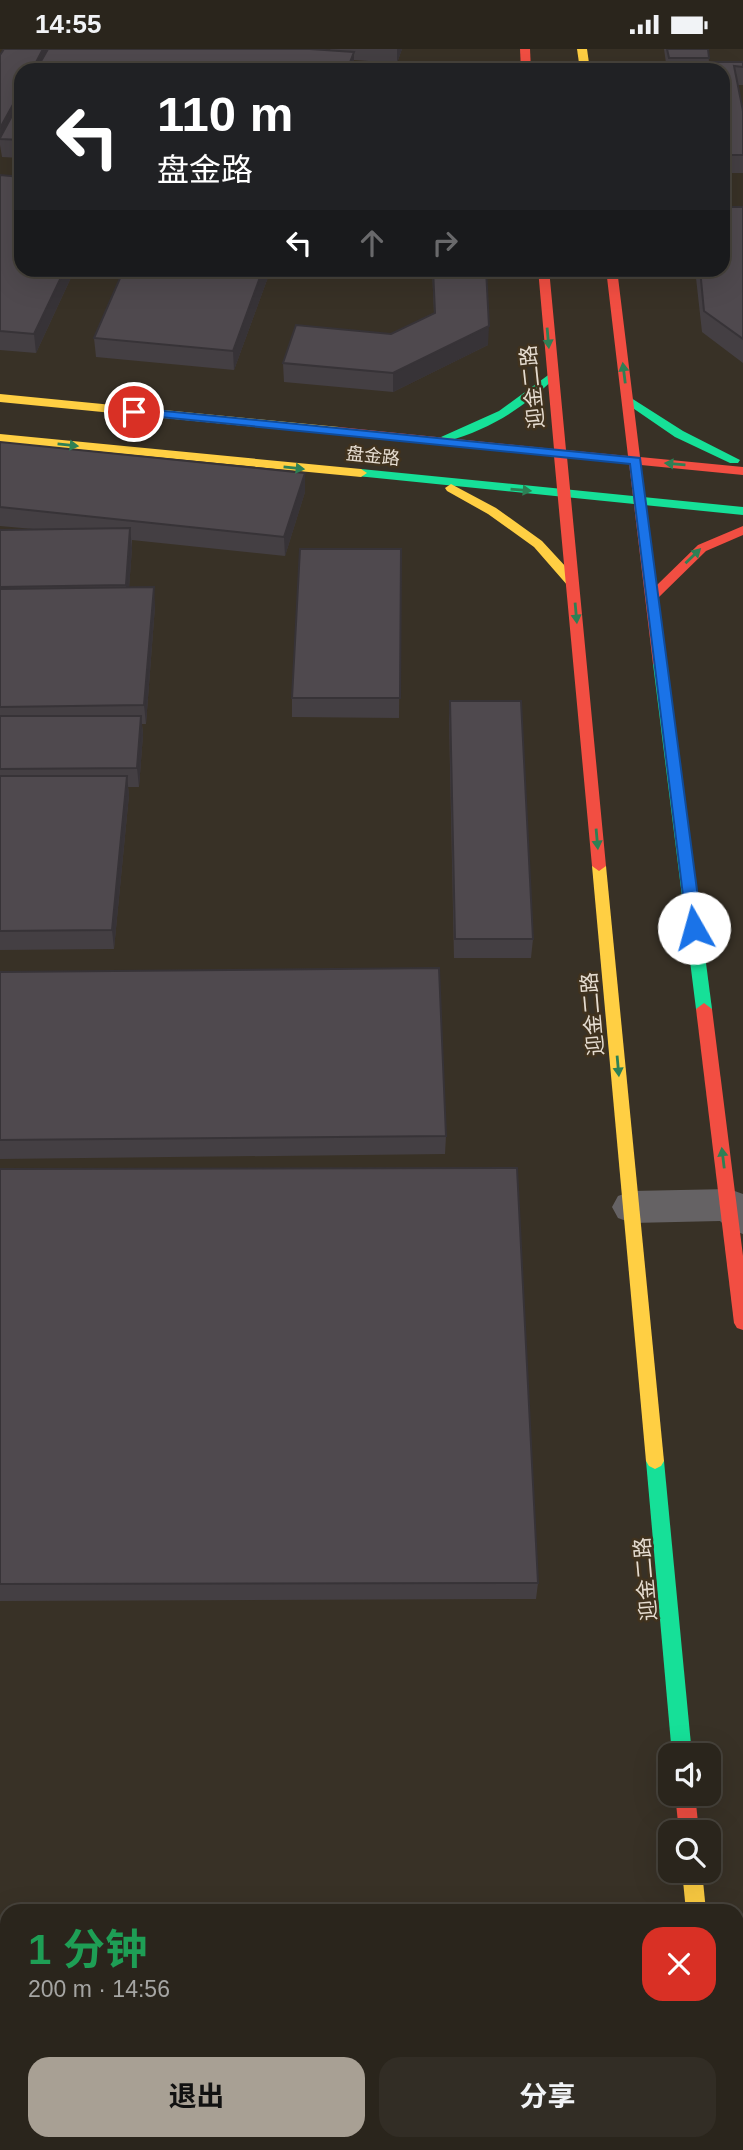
<!DOCTYPE html>
<html lang="zh">
<meta charset="utf-8">
<style>
body{margin:0;font-family:Helvetica,"Noto Sans SC",sans-serif;background:#322d25;color:#f1f3f6;height:100vh;display:flex;flex-direction:column;font-size:26px;white-space:nowrap}
*{box-sizing:border-box;margin:0}
p{font-size:23px;color:#a5a5a3}
.icon{flex:none;width:38px;height:38px;fill:none;stroke:currentColor;stroke-width:2;stroke-linecap:round;stroke-linejoin:round}
.map{position:relative;flex:1;overflow:hidden}
.drawer{position:absolute;left:0px;top:1855px;width:744px;height:247px;display:flex;flex-direction:column;background:#2a251c;border-radius:21px 21px 0 0;box-shadow:0 7px 28px #0002,0 0 0 2px #46423b}
.drawer>*{flex:none}
.guide{position:absolute;left:14px;top:14px;width:716px;height:214px;border-radius:21px;box-shadow:0 7px 28px #0002,0 0 0 2px #46423b;background:#202124;color:#fff;overflow:hidden}
.controls{position:absolute;left:658px;top:1694px;display:grid;gap:14px}
.controls a{display:grid;place-items:center;width:63px;height:63px;border-radius:14px;background:#2a251c;box-shadow:0 7px 28px #0002,0 0 0 2px #46423b;font-size:35px}
.pin{position:absolute;display:grid;place-items:center;width:60px;height:60px;color:#fff;margin:-30px;border:4px solid #fff;border-radius:50%;box-shadow:0 2px 7px #0007}
.me{position:absolute;width:77px;margin:-38px;rotate:353deg;stroke-linejoin:round;filter:drop-shadow(0 0 5px #0008)}
.turn{display:flex;align-items:center;gap:24px;height:147px;padding:0 28px;font-size:32px}
.turn .icon{width:91px;height:91px;stroke-width:2.5}
.turn b{display:block;font-size:49px;line-height:60px}
.lanes{display:flex;align-items:center;height:66px;padding:0 28px;background:#0003;justify-content:center;gap:35px;direction:ltr}
.lanes .off{opacity:.35}
.round{display:grid;place-items:center;flex:none;width:74px;height:74px;border-radius:21px;background:#322d25}
.overview{display:flex;align-items:center;justify-content:space-between;height:119px;padding:0 28px}
h1{font-size:42px;font-weight:700;line-height:52px;color:#1e9e55}
.button{display:flex;gap:14px;margin-top:auto;padding:14px 28px}
.button a{flex:1;height:80px;border-radius:21px;background:#a8a094;color:#111;font-size:28px;font-weight:700;line-height:80px;text-align:center}
.button a+a{background:#322d25;color:#f1f3f6}
.status{display:flex;justify-content:space-between;align-items:center;height:49px;padding:0 35px;background:#2a251c;direction:ltr}
.status svg{height:19px;fill:currentColor}
.map>svg:first-child{display:block}
.lines{fill:none;stroke-linecap:round;stroke-linejoin:round}
.street{fill:#656264;fill-rule:evenodd}
.fast{fill:#16e098;fill-rule:evenodd}
.slow{fill:#ffcf43;fill-rule:evenodd}
.jam{fill:#f24e42;fill-rule:evenodd}
.wall{fill:#443f43}
.shaded-wall{fill:#373337}
.building{fill:#4f494e;stroke:#373337;stroke-width:2}
.oneway{fill:#2d8055}
.route{fill:#1a73e8;stroke:#114b97;stroke-width:2}
.labels{text-anchor:middle;dominant-baseline:central;stroke-width:5;stroke-linejoin:round;paint-order:stroke}
.far-street-label{font-size:18px;fill:#e5dcd0;stroke:#40321e}
.street-label{font-size:21px;fill:#e5dcd0;stroke:#40321e}
</style>
<div class="status"><b>14:55</b><svg viewBox="0 0 49 12"><path d="M0 12V9h3v3zM5 12V6h3v6zM10 12V3h3v9zM15 12V0h3v12zM26 1h20v11H26zM47 4h2v5h-2z"/></svg></div>
<div class="map">
<svg width="743" height="2101" viewBox="0 0 743 2101">
<rect width="100%" height="100%" fill="#383126"/>
<g class="lines">
<polygon class="street" points="729,1140 743,1145 743,1185 729,1180 720,1172 632,1174 618,1169 612,1158 618,1147 632,1142"/>
<g class="fast">
<path d="M551 324 555 325V329C523 359 489 381 447 392L441 388 499 362Z"/>
<polygon points="628,347 683,382 740,411 738,414 730,414 675,388 624,353 622,351"/>
<polygon points="361,420 743,458 743,466 357,427 355,424"/>
<polygon points="660,611 667,615 712,960 704,966 696,960 653,615"/>
<polygon points="655,1404 661,1407 664,1412 692,1706 672,1706 646,1412 649,1407"/>
</g>
<g class="slow">
<polygon points="577,0 587,0 590,21 580,21"/>
<polygon points="0,345 339,378 345,382 339,386 0,353"/>
<polygon points="0,385 361,420 367,424 361,428 0,393"/>
<polygon points="451,435 496,459 542,492 578,531 578,537 568,537 534,498 488,465 447,442 445,439"/>
<polygon points="599,812 606,817 664,1412 661,1417 655,1420 649,1417 646,1412 592,817"/>
<polygon points="682,1822 702,1822 706,1862 686,1862"/>
</g>
<g class="jam">
<polygon points="520,0 530,0 531,21 521,21"/>
<polygon points="538,220 549,220 566,401 628,407 606,220 617,220 640,408 743,418 743,426 641,416 657,536 698,496 743,477 743,486 706,502 658,549 667,615 660,619 653,615 629,414 567,408 606,817 599,822 592,817 554,407 339,386 333,382 339,378 554,400"/>
<polygon points="704,954 712,960 743,1207 743,1281 737,1279 734,1274 696,960"/>
<polygon points="675,1745 695,1745 699,1783 679,1783"/>
<polygon points="706,2095 728,2095 729,2101 707,2101"/>
</g>
</g>
<g class="wall">
<polygon points="330,0 402,0 397,14 354,11 354,21 21,21 21,109 2,108 0,96 0,6 331,2"/>
<polygon points="664,0 708,0 709,13 743,13 743,36 738,36 743,62 743,124 723,124 723,21 667,21"/>
<polygon points="0,126 21,220 75,220 36,304 0,301"/>
<polygon points="743,158 743,314 702,283 695,220 723,220"/>
<polygon points="124,220 271,220 234,321 96,308 94,289"/>
<polygon points="432,220 486,220 488,296 393,343 284,333 283,314 391,285 434,265"/>
<polygon points="0,393 305,443 285,507 132,491 132,499 129,539 155,557 146,675 142,675 143,686 139,738 128,738 129,746 114,900 0,901 0,481 33,480 0,477"/>
<polygon points="401,500 399,669 292,668 292,649"/>
<polygon points="450,652 533,890 531,909 454,909 449,671"/>
<polygon points="0,923 446,1087 445,1105 0,1110"/>
<polygon points="0,1120 538,1534 536,1550 0,1552"/>
</g>
<g class="shaded-wall">
<polygon points="43,0 52,0 41,21 32,21"/>
<polygon points="397,0 402,0 397,14"/>
<polygon points="354,3 354,21 347,21"/>
<polygon points="21,41 21,57 0,90 0,79"/>
<polygon points="65,220 75,220 36,304 34,285"/>
<polygon points="263,220 271,220 234,321 233,302"/>
<polygon points="489,277 488,296 393,343 393,324"/>
<polygon points="305,424 305,443 285,507 284,488"/>
<polygon points="130,479 132,499 128,555 126,536"/>
<polygon points="154,538 155,557 146,675 144,656"/>
<polygon points="141,667 143,686 139,738 137,719"/>
<polygon points="127,727 129,746 114,900 112,881"/>
</g>
<g class="building">
<polygon points="4,0 43,0 32,21 21,21 21,41 0,79 0,6"/>
<polygon points="48,0 310,0 354,3 347,21 36,21"/>
<polygon points="667,0 708,0 709,9 669,9"/>
<polygon points="675,13 743,13 743,18 734,17 743,62 743,106 723,106 723,21 676,21"/>
<rect x="378" y="19" width="102" height="2"/>
<polygon points="21,50 21,91 0,90 0,89"/>
<polygon points="0,126 21,128 21,220 65,220 34,285 0,282"/>
<polygon points="723,158 743,158 743,290 704,262 700,220 723,220"/>
<polygon points="124,220 263,220 233,302 94,289"/>
<polygon points="433,220 486,220 489,277 393,324 283,314 296,276 391,285 435,264"/>
<polygon points="0,393 305,424 284,488 0,458"/>
<polygon points="130,479 126,536 0,538 0,481"/>
<polygon points="300,500 401,500 400,649 292,649"/>
<polygon points="154,538 144,656 0,658 0,540"/>
<polygon points="450,652 521,652 533,890 455,890"/>
<polygon points="0,667 141,667 137,719 0,720"/>
<polygon points="0,727 127,727 112,881 0,882"/>
<polygon points="439,919 446,1087 0,1091 0,923"/>
<polygon points="517,1119 538,1534 0,1535 0,1120"/>
</g>
<defs><path id="oneway-solid" d="M-6-.8H1V-3.2L6.5 0L1 3.2V.8H-6Z" transform="scale(1.75)"/></defs>
<g class="oneway">
<use href="#oneway-solid" transform="translate(548 289) rotate(85)"/>
<use href="#oneway-solid" transform="translate(624 324) rotate(-97)"/>
<use href="#oneway-solid" transform="translate(68 396) rotate(6)"/>
<use href="#oneway-solid" transform="translate(675 415) rotate(-175)"/>
<use href="#oneway-solid" transform="translate(294 419) rotate(6)"/>
<use href="#oneway-solid" transform="translate(521 441) rotate(5)"/>
<use href="#oneway-solid" transform="translate(693 507) rotate(-44)"/>
<use href="#oneway-solid" transform="translate(576 564) rotate(85)"/>
<use href="#oneway-solid" transform="translate(597 790) rotate(85)"/>
<use href="#oneway-solid" transform="translate(618 1017) rotate(85)"/>
<use href="#oneway-solid" transform="translate(723 1109) rotate(-97)"/>
</g>
<polygon class="route" points="134,359 640,409 702,879 699,883 694,885 687,879 630,415 130,365 128,363"/>
<g class="labels">
<g class="far-street-label">
<text transform="translate(373 407) rotate(6)">盘金路</text>
</g>
<g class="street-label">
<text transform="translate(532 338) rotate(-96)">迎金二路</text>
<text transform="translate(592 965) rotate(-95)">迎金二路</text>
<text transform="translate(645 1530) rotate(-95)">迎金二路</text>
</g>
</g>
</svg>
<div class="controls">
<a><svg class="icon" aria-label="sound" viewBox="0 0 24 24"><path d="M4 9h4l5-4v14l-5-4H4zM17 9q2 3 0 6"/></svg></a>
<a><svg class="icon" aria-label="search" viewBox="0 0 24 24"><circle cx="10" cy="10" r="6"/><path d="M15 15l6 6"/></svg></a>
</div>
<div class="pin" style="left:134px;top:363px;background:#d93025"><svg class="icon" aria-label="arrive" viewBox="0 0 24 24"><path d="M6 21V4h12l-3 4 3 4H6"/></svg></div>
<svg class="me" style="left:694px;top:879px" viewBox="-20 -20 40 40"><circle r="19" fill="#fff"/><path d="M0-13L10 11 0 6-10 11z" fill="#1a73e8"/></svg>
<div class="guide">
<div class="turn"><svg class="icon" aria-label="left" viewBox="0 0 24 24"><path d="M17 20v-9H6M10 6l-5 5 5 5"/></svg><div><b>110 m</b>盘金路</div></div>
<div class="lanes"><svg class="icon" aria-label="left" viewBox="0 0 24 24"><path d="M17 20v-9H6M10 6l-5 5 5 5"/></svg><svg class="icon off" aria-label="ahead" viewBox="0 0 24 24"><path d="M12 20V5M6 11l6-6 6 6"/></svg><svg class="icon off" aria-label="right" viewBox="0 0 24 24"><path d="M7 20v-9h11M14 6l5 5-5 5"/></svg></div>
</div>
<section class="drawer">
<div class="overview"><div><h1>1 分钟</h1><p>200 m · 14:56</p></div><a class="round" style="background:#d93025;color:#fff"><svg class="icon" aria-label="close" viewBox="0 0 24 24"><path d="M6 6l12 12M18 6L6 18"/></svg></a></div>
<div class="button"><a>退出</a><a>分享</a></div>
</section>
</div>
